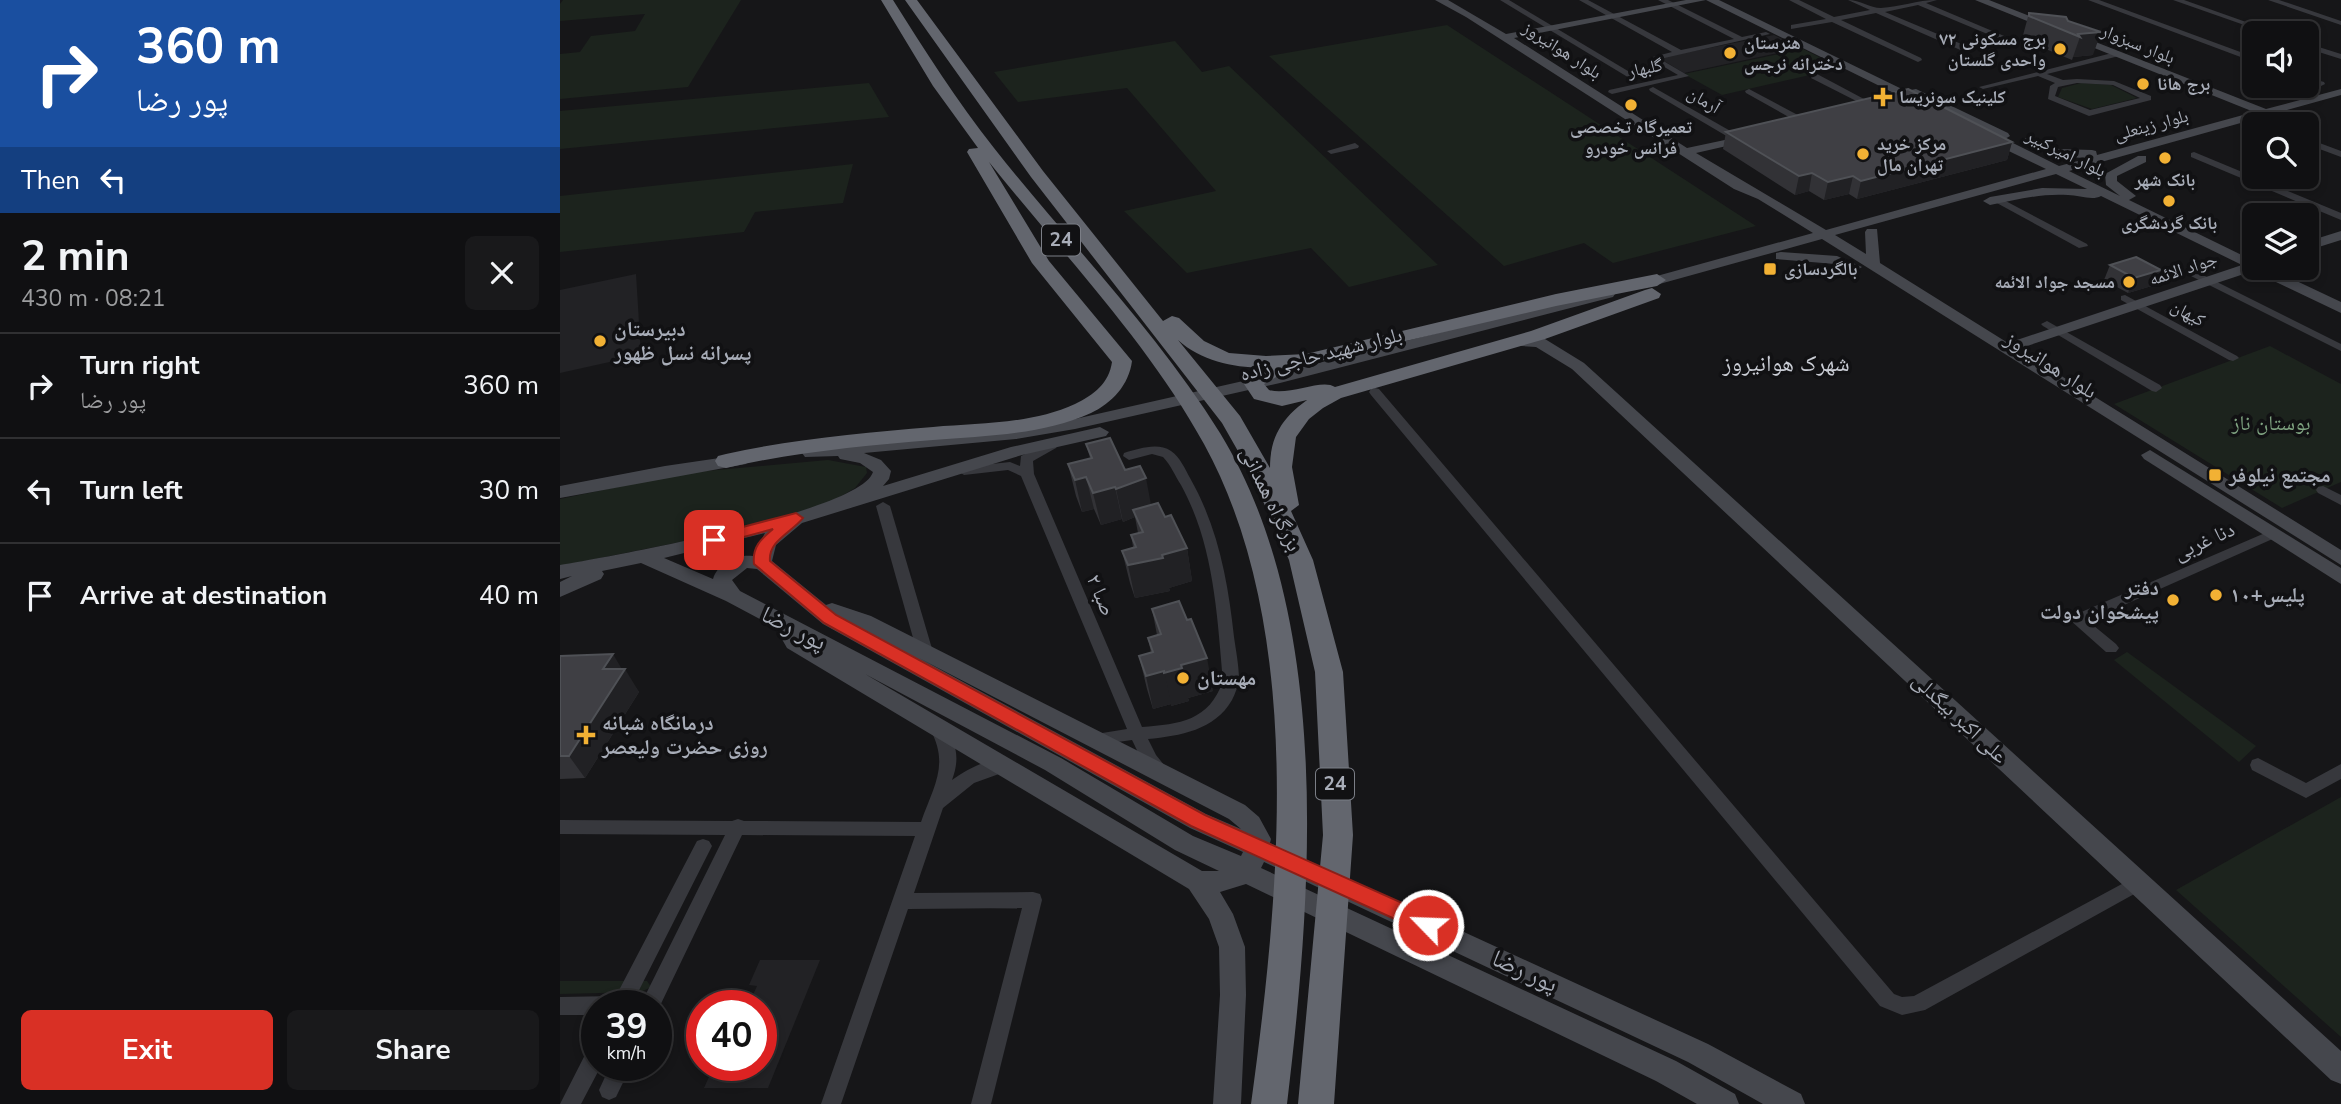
<!DOCTYPE html>
<meta charset="utf-8">
<style>
body{margin:0;font-family:"Nunito Sans","Noto Naskh Arabic",sans-serif;background:#19191b;color:#f1f3f6;height:100vh;display:flex;flex-direction:column;font-size:26px;white-space:nowrap}
*{box-sizing:border-box;margin:0}
p{font-size:23px;color:#9c9d9f}
.icon{flex:none;width:38px;height:38px;fill:none;stroke:currentColor;stroke-width:2;stroke-linecap:round;stroke-linejoin:round}
.map{position:relative;flex:1;overflow:hidden}
.side{display:flex;flex-direction:column;background:#101012;width:560px}
.side>*{flex:none}
.banner{background:#1a4fa0;color:#fff;overflow:hidden}
.fabs{position:absolute;left:1682px;top:21px;display:grid;gap:14px}
.fabs a{display:grid;place-items:center;width:77px;height:77px;border-radius:10px;background:#101012;box-shadow:0 4px 10px #0003,0 0 0 2px #303032;font-size:35px}
.speed{position:absolute;left:21px;top:990px;display:flex;gap:14px;font-size:35px;font-weight:700;text-align:center}
.speed>*{display:grid;place-content:center;width:91px;height:91px;border-radius:50%;background:#101012;box-shadow:0 4px 10px #0003,0 0 0 2px #303032;line-height:1}
.speed small{font-size:18px;font-weight:400}
.speed .limit{border:10px solid #d22;background:#fff;color:#111}
.pin{position:absolute;display:grid;place-items:center;width:60px;height:60px;color:#fff;margin:-30px;border-radius:14px;box-shadow:0 4px 10px #0006}
.me{position:absolute;width:77px;margin:-38px;rotate:294deg;stroke-linejoin:round;filter:drop-shadow(0 0 5px #0008)}
.turn{display:flex;align-items:center;gap:24px;height:147px;padding:0 21px;font-size:32px}
.turn .icon{width:91px;height:91px;stroke-width:2.5}
.turn b{display:block;font-size:49px;line-height:60px}
.then{display:flex;align-items:center;height:66px;padding:0 21px;background:#0003;gap:14px;font-size:26px}
.round{display:grid;place-items:center;flex:none;width:74px;height:74px;border-radius:10px;background:#19191b}
.overview{display:flex;align-items:center;justify-content:space-between;height:119px;padding:0 21px}
h1{font-size:42px;font-weight:700;line-height:52px}
.button{display:flex;gap:14px;margin-top:auto;padding:14px 21px}
.button a{flex:1;height:80px;border-radius:10px;background:#d93025;color:#fff;font-size:28px;font-weight:700;line-height:80px;text-align:center}
.button a+a{background:#19191b;color:#f1f3f6}
ul{padding:0;list-style:none}
li{display:flex;align-items:center;gap:21px;height:105px;padding:0 21px;border-top:2px solid #303032}
li div{flex:1}
li b{display:block;font-size:26px}
li em{font-style:normal}
main{display:flex;flex:1;min-height:0}
.map>svg:first-child{display:block}
.built{fill:#222225}
.green{fill:#1c231d}
.lines{fill:none;stroke-linecap:round;stroke-linejoin:round}
.street{fill:#37383d;fill-rule:evenodd}
.secondary{fill:#45474d;fill-rule:evenodd}
.highway{fill:#63666e;fill-rule:evenodd}
.wall{fill:#323236}
.shaded-wall{fill:#212124}
.building{fill:#3f3f44;stroke:#4f5156;stroke-width:2}
.route{fill:#d93025;stroke:#8d1f18;stroke-width:2}
.poi-dot{fill:#f2b134;stroke:#111113;stroke-width:2.5}
.labels{text-anchor:middle;dominant-baseline:central;stroke-width:7;stroke-linejoin:round;paint-order:stroke}
.far-poi-label{font-size:18px;font-weight:bold;fill:#a8adb8;stroke:#111113;text-anchor:start}
.far-street-label{font-size:18px;fill:#a8adb8;stroke:#111113}
.shield{fill:#111113;stroke:#7b7e86;stroke-width:2}
.shield-label{font-size:19px;font-weight:bold;fill:#a8adb8}
.poi-label{font-size:21px;font-weight:bold;fill:#a8adb8;stroke:#111113;text-anchor:start}
.street-label{font-size:21px;fill:#a8adb8;stroke:#111113}
.park-label{font-size:21px;fill:#7fa381;stroke:#111113}
.neighbourhood-label{font-size:23px;fill:#c9ccd4;stroke:#111113}
.near-street-label{font-size:24px;fill:#a8adb8;stroke:#111113}
</style>
<main>
<section class="side">
<div class="banner">
<div class="turn"><svg class="icon" aria-label="right" viewBox="0 0 24 24"><path d="M7 20v-9h11M14 6l5 5-5 5"/></svg><div><b>360 m</b>پور رضا</div></div>
<div class="then">Then<svg class="icon" aria-label="left" viewBox="0 0 24 24"><path d="M17 20v-9H6M10 6l-5 5 5 5"/></svg></div>
</div>
<div class="overview"><div><h1>2 min</h1><p>430 m · 08:21</p></div><a class="round"><svg class="icon" aria-label="close" viewBox="0 0 24 24"><path d="M6 6l12 12M18 6L6 18"/></svg></a></div>
<ul>
<li><svg class="icon" aria-label="right" viewBox="0 0 24 24"><path d="M7 20v-9h11M14 6l5 5-5 5"/></svg><div><b>Turn right</b><p>پور رضا</p></div><em>360 m</em></li>
<li><svg class="icon" aria-label="left" viewBox="0 0 24 24"><path d="M17 20v-9H6M10 6l-5 5 5 5"/></svg><div><b>Turn left</b></div><em>30 m</em></li>
<li><svg class="icon" aria-label="arrive" viewBox="0 0 24 24"><path d="M6 21V4h12l-3 4 3 4H6"/></svg><div><b>Arrive at destination</b></div><em>40 m</em></li>
</ul>
<div class="button"><a>Exit</a><a>Share</a></div>
</section>
<div class="map">
<svg width="1781" height="1104" viewBox="0 0 1781 1104">
<rect width="100%" height="100%" fill="#161618"/>
<g class="built">
<polygon points="1214,35 1241,48 1124,73 1099,58"/>
<polygon points="76,274 81,355 0,373 0,290"/>
<polygon points="200,960 260,960 208,1088 144,1088 154,1066 201,1066 201,1006 188,1006 197,986 189,985"/>
</g>
<g class="green">
<polygon points="3,0 181,0 128,87 0,99 0,54 20,52 31,36 75,31 85,14 0,21 0,4"/>
<polygon points="887,25 1196,226 1053,263 1024,243 944,266 709,56"/>
<polygon points="615,41 642,72 669,66 878,265 789,287 751,248 627,273 564,211 656,191 567,88 458,102 434,72"/>
<polygon points="1243,49 1281,68 1162,95 1124,74"/>
<polygon points="309,83 329,117 0,149 0,111"/>
<polygon points="1521,83 1551,85 1577,98 1532,109 1498,97 1502,88"/>
<polygon points="293,164 283,203 195,212 184,232 0,252 0,196"/>
<polygon points="1710,346 1781,384 1781,482 1722,508 1554,404"/>
<polygon points="268,460 306,467 307,473 295,488 273,501 229,515 120,542 0,566 0,499 124,473"/>
<polygon points="1567,652 1696,746 1679,762 1554,660"/>
<polygon points="1781,797 1781,1037 1616,890"/>
<polygon points="0,981 87,981 91,987 81,992 0,994"/>
</g>
<g class="lines">
<g class="street">
<polygon points="940,0 949,0 1078,77 1071,79"/>
<polygon points="1019,0 1028,0 1121,50 1174,39 1098,0 1108,0 1182,37 1206,32 1210,34 1100,59 1129,76 1052,94 1048,92 1049,90 1118,75 1089,58 1112,52"/>
<path d="M1229 0H1239L1274 17 1310 10 1288 0C1300 0 1310 8 1321 8 1340 7 1357 0 1377 0L1366 3 1456 41 1449 43 1358 5 1325 12 1411 48V52H1405L1316 13 1281 20 1361 58 1362 60 1358 62 1272 22 1231 29V25L1266 19Z"/>
<polygon points="1528,0 1539,0 1694,57 1694,62"/>
<polygon points="1613,0 1624,0 1717,33 1707,33"/>
<polygon points="1708,0 1719,0 1781,21 1781,25"/>
<polygon points="1746,43 1781,54 1781,59 1746,48"/>
<path d="M1556 52 1560 54 1559 56 1487 74 1503 80 1517 79 1554 81 1591 96V100L1529 116 1488 99 1490 86 1495 83 1478 76 1423 89 1419 87ZM1517 83 1553 85 1580 98 1530 110 1495 96 1498 87Z"/>
<polygon points="1251,74 1257,74 1319,107 1312,109 1251,78"/>
<polygon points="1746,77 1764,82 1765,84 1761,86 1746,82"/>
<polygon points="1093,87 1181,137 1182,139 1175,141 1090,91 1089,89"/>
<polygon points="1189,89 1249,121 1250,123 1243,125 1186,93 1185,91"/>
<polygon points="1746,138 1781,151 1781,157 1746,144"/>
<polygon points="795,143 799,146 798,148 771,154 767,151"/>
<polygon points="1634,152 1781,213 1781,220 1631,157 1631,153"/>
<polygon points="1438,197 1527,244 1528,246 1519,248 1435,202 1433,200"/>
<polygon points="1635,271 1781,344 1781,351 1631,276 1630,274"/>
<polygon points="1565,295 1677,356 1679,358 1673,361 1669,360 1561,300 1561,296"/>
<polygon points="1487,321 1600,385 1602,388 1596,392 1592,391 1483,326 1481,324"/>
<polygon points="815,388 819,389 1334,994 1342,997 1354,996 1573,878 1579,875 1585,878 1588,883 1585,888 1365,1010 1342,1015 1320,1006 811,395 809,392 811,389"/>
<path d="M492 441 498 445 496 448 473 461 474 474 582 727C620 724 649 721 663 681 657 614 654 545 621 485 615 476 611 465 603 457L592 454 569 460 563 456 564 453C579 449 597 442 611 451 620 457 625 469 630 478 658 527 668 581 674 637 676 651 679 666 679 680 678 686 675 694 672 700 655 730 620 736 588 739L596 755 609 771 607 776C588 782 579 753 572 740L536 745 530 743 528 739 530 735 567 729 461 476 448 470 404 475 398 471 404 467 450 462 460 466 461 456Z"/>
<polygon points="1763,486 1781,495 1781,505 1758,493 1756,490 1758,487"/>
<polygon points="323,502 330,506 373,652 370,656 360,656 357,652 316,506"/>
<polygon points="1712,530 1719,534 1717,537 1528,621 1556,644 1559,648 1556,652 1546,652 1510,620 1512,616"/>
<path d="M378 723 384 725C397 743 400 759 392 780 406 770 432 755 450 760L452 765 450 770 414 783 383 808 354 893 473 892 480 894 482 900 431 1104H411L462 908 348 909 281 1104H261L355 836 182 835 97 1012 96 1006H80L165 835 0 834V820L172 821 178 819 184 821 361 822C373 787 390 765 370 729L372 725Z"/>
<polygon points="1698,758 1746,783 1781,764 1781,779 1746,798 1692,770 1690,765 1692,760"/>
<polygon points="143,839 149,841 152,846 71,1006 37,1006 37,1015 0,1015 0,997 56,996 137,841"/>
<polygon points="37,1042 37,1066 41,1066 21,1104 0,1104 30,1045"/>
<polygon points="50,1066 71,1066 56,1097 49,1100 42,1097 39,1090"/>
</g>
<g class="secondary">
<path d="M875 0H888L946 34 1126 0H1146L954 38 1127 148 1193 134V140L1136 153 1266 230 1486 169 1424 139 1422 136 1428 133 1366 102 1356 104 1146 0H1159L1346 91 1356 89 1448 133 1450 136 1445 139 1499 166 1529 158 1497 157 1463 144V138H1471L1499 149 1532 150 1536 151 1537 155 1694 112 1415 0H1429L1706 109 1781 89V95L1509 171 1560 196 1546 185 1545 174 1578 156H1586V162L1557 176V181L1576 196 1569 200 1694 261V268H1709L1781 302V313L1693 271 1458 349 1781 550V565L1262 239 1085 288H1075L1073 285 1075 282 1253 233 1198 199 1174 189 906 17ZM1496 174 1527 189 1482 188 1430 197 1423 201 1430 205C1456 200 1482 193 1508 195 1519 195 1532 201 1541 196L1682 265 1448 343 1320 263 1317 229H1307L1305 232 1306 254 1275 235Z"/>
<polygon points="1781,231 1781,240 1746,251 1746,242"/>
<polygon points="1221,252 1277,256 1302,267 1295,271 1275,264 1216,259 1216,253"/>
<path d="M1048 290 1055 294 1053 297 720 383 515 429 456 439 304 453 321 460 331 471 329 479 323 486 451 447 540 427 549 432 546 436 462 455 242 523 216 545 212 561 266 605 272 603 311 616 685 805 699 817 711 839 710 843 1148 1044 1241 1094 1245 1104H1203L1128 1062 704 862 701 868 1116 1061 1175 1094 1179 1104H1137L1096 1081 686 884 660 892 673 914 685 947 686 995 681 1104H653L660 995 659 947 649 919 629 889 227 648 215 627 166 601 81 563 42 571 44 574 41 579 0 597V582L12 576 0 579V565C47 557 301 512 313 472L300 463 280 459 278 456 245 457 242 453 245 449 456 429 515 419 719 373ZM205 533 193 556C176 554 158 563 153 579L104 558ZM187 568 197 569 263 624 630 828 683 852 681 856 633 836 501 758 180 591 172 580ZM359 658 669 819 681 829 646 814ZM305 674 485 770 615 850 659 871H642Z"/>
<polygon points="952,337 985,339 1024,363 1781,1051 1781,1084 1771,1080 1012,369 976,347 946,345 944,342 946,339"/>
<polygon points="1590,450 1781,568 1781,584 1584,459 1581,455"/>
<polygon points="180,455 186,456 189,460 186,464 0,498 0,486 105,466"/>
</g>
<g class="highway">
<path d="M321 0H333C365 51 397 101 434 148 509 243 596 330 660 433 774 619 752 896 727 1104H691C719 899 747 632 644 444 588 342 501 252 429 162L489 261 572 361C569 385 552 403 531 413 483 435 424 436 373 440 303 446 234 452 166 468L158 466 155 461 158 456 166 454C234 439 303 433 373 427 419 423 472 424 515 404 534 395 549 383 552 362L472 263 407 152 409 149 418 148 373 86Z"/>
<path d="M345 0H357L483 171 603 321 612 316 619 318 644 341 669 353 706 356 746 354 996 294 1097 274 1106 280 1097 286 996 306 734 367 704 384 709 390C730 396 762 378 775 387L971 331 1085 290 1092 288 1101 294 1099 298 985 339 781 398 763 408 749 419 736 437 732 467 739 505 731 511 753 560 783 672 793 835 774 1104H738L763 835 755 672 729 560 691 474 662 423 471 177ZM618 340C641 361 672 367 702 368L690 374 684 384 694 399 722 406 747 400C722 418 710 437 710 468L680 416Z"/>
</g>
</g>
<g class="wall">
<polygon points="1469,13 1506,17 1533,55 1513,57 1512,60 1462,39"/>
<polygon points="1166,132 1452,142 1447,160 1297,199 1289,194 1264,200 1249,191 1235,195 1163,149"/>
<polygon points="1550,265 1601,270 1595,285 1568,293 1544,280"/>
<polygon points="526,444 565,470 591,505 605,517 627,548 632,581 609,588 610,591 575,598 570,583 562,551 573,547 571,535 578,533 575,517 563,522 562,519 541,525 534,509 522,512 516,496 508,464 530,458"/>
<polygon points="592,609 653,691 628,698 629,701 611,706 611,704 593,709 587,689 579,656 591,653 588,638 597,635"/>
<polygon points="0,656 62,669 79,692 25,778 0,779"/>
</g>
<g class="shaded-wall">
<polygon points="1541,32 1533,55 1513,57 1520,37 1518,34"/>
<polygon points="1452,142 1447,160 1297,199 1301,181"/>
<polygon points="1252,173 1249,191 1235,195 1239,176"/>
<polygon points="1293,176 1289,194 1264,200 1268,182"/>
<polygon points="1601,270 1595,285 1568,293 1574,278"/>
<polygon points="526,477 534,509 522,512 515,480"/>
<polygon points="586,478 592,510 573,510 575,517 563,522 556,489"/>
<polygon points="555,487 562,519 541,525 533,493"/>
<polygon points="627,548 632,581 609,588 610,591 575,598 568,565"/>
<polygon points="53,654 63,671 65,669 79,692 25,778 9,756 43,669"/>
<polygon points="647,658 653,691 628,698 629,701 611,706 604,673 621,665"/>
<polygon points="604,671 611,704 593,709 586,676"/>
</g>
<g class="building">
<polygon points="1469,13 1506,17 1508,21 1541,32 1518,34 1520,37 1469,16"/>
<polygon points="1348,89 1452,142 1301,181 1293,176 1268,182 1252,173 1239,176 1166,132"/>
<polygon points="1576,257 1601,270 1574,278 1550,265"/>
<polygon points="550,438 565,470 580,466 586,478 556,489 555,487 533,493 526,477 515,480 508,464 532,458 526,444"/>
<polygon points="598,503 605,517 611,515 627,548 602,555 603,558 568,565 562,551 576,547 571,535 583,532 573,510"/>
<polygon points="619,601 627,620 631,619 647,658 621,665 622,668 604,673 604,671 586,676 579,656 593,652 588,638 601,634 592,609"/>
<polygon points="53,654 43,669 65,669 9,756 0,756 0,656"/>
</g>
<path class="route" d="M236 513 243 518C232 532 208 541 210 561L276 615 645 815 876 918 879 925 876 931 868 934 861 931 631 826 264 623 194 564C192 547 201 539 213 529L154 545 146 540 148 536Z"/>
<g class="poi-dot">
<circle cx="1500" cy="49" r="7"/>
<circle cx="1170" cy="53" r="7"/>
<circle cx="1583" cy="84" r="7"/>
<path d="M1319.5 86.5h7v7h7v7h-7v7h-7v-7h-7v-7h7z"/>
<circle cx="1071" cy="105" r="7"/>
<circle cx="1303" cy="154" r="7"/>
<circle cx="1605" cy="158" r="7"/>
<circle cx="1609" cy="201" r="7"/>
<rect x="1203" y="262" width="14" height="14" rx="3.5"/>
<circle cx="1569" cy="282" r="7"/>
<circle cx="40" cy="341" r="7"/>
<rect x="1648" y="468" width="14" height="14" rx="3.5"/>
<circle cx="1656" cy="595" r="7"/>
<circle cx="1613" cy="600" r="7"/>
<circle cx="623" cy="678" r="7"/>
<path d="M22.5 724.5h7v7h7v7h-7v7h-7v-7h-7v-7h7z"/>
</g>
<g class="labels">
<g class="far-poi-label">
<text x="1486" y="39" text-anchor="end">برج مسکونی ۷۲<tspan x="1486" dy="21">واحدی گلستان</tspan></text>
<text x="1184" y="43">هنرستان<tspan x="1184" dy="21">دخترانه نرجس</tspan></text>
<text x="1597" y="84">برج هانا</text>
<text x="1339" y="97">کلینیک سونریسا</text>
<text x="1071" y="127" text-anchor="middle">تعمیرگاه تخصصی<tspan x="1071" dy="21">فرانس خودرو</tspan></text>
<text x="1317" y="144">مرکز خرید<tspan x="1317" dy="21">تهران مال</tspan></text>
<text x="1605" y="180" text-anchor="middle">بانک شهر</text>
<text x="1609" y="223" text-anchor="middle">بانک گردشگری</text>
<text x="1224" y="269">بالگردسازی</text>
<text x="1555" y="282" text-anchor="end">مسجد جواد الائمه</text>
</g>
<g class="far-street-label">
<text transform="translate(1578 44) rotate(22)">بلوار سبزوار</text>
<text transform="translate(1002 50) rotate(33)">بلوار هوانیروز</text>
<text transform="translate(1085 68) rotate(-12)">گلبهار</text>
<text transform="translate(1144 100) rotate(31)">آرمان</text>
<text transform="translate(1591 125) rotate(-15)">بلوار زینعلی</text>
<text transform="translate(1506 153) rotate(26)">بلوار امیرکبیر</text>
<text transform="translate(1623 269) rotate(-18)">جواد الائمه</text>
<text transform="translate(1628 313) rotate(29)">کیهان</text>
</g>
<g class="shield">
<rect x="482" y="224.5" width="38" height="31" rx="5"/>
<rect x="756" y="768.5" width="38" height="31" rx="5"/>
</g>
<g class="shield-label">
<text x="501" y="240">24</text>
<text x="775" y="784">24</text>
</g>
<g class="poi-label">
<text x="54" y="329">دبیرستان<tspan x="54" dy="24">پسرانه نسل ظهور</tspan></text>
<text x="1669" y="475">مجتمع نیلوفر</text>
<text x="1599" y="588" text-anchor="end">دفتر<tspan x="1599" dy="24">پیشخوان دولت</tspan></text>
<text x="1670" y="595">پلیس+۱۰</text>
<text x="637" y="678">مهستان</text>
<text x="42" y="723">درمانگاه شبانه<tspan x="42" dy="24">روزی حضرت ولیعصر</tspan></text>
</g>
<g class="street-label">
<text transform="translate(761 354) rotate(-14)">بلوار شهید حاجی زاده</text>
<text transform="translate(1491 365) rotate(33)">بلوار هوانیروز</text>
<text transform="translate(711 499) rotate(64)">بزرگراه همدانی</text>
<text transform="translate(1644 541) rotate(-24)">دنا غربی</text>
<text transform="translate(541 595) rotate(67)">صبا ۲</text>
<text transform="translate(1400 718) rotate(43)">علی اکبر بیگدلی</text>
</g>
<g class="park-label">
<text x="1711" y="423">بوستان ناز</text>
</g>
<g class="neighbourhood-label">
<text x="1226" y="363">شهرک هوانیروز</text>
</g>
<g class="near-street-label">
<text transform="translate(234 628) rotate(27)">پور رضا</text>
<text transform="translate(965 971) rotate(25)">پور رضا</text>
</g>
</g>
</svg>
<div class="fabs">
<a><svg class="icon" aria-label="sound" viewBox="0 0 24 24"><path d="M4 9h4l5-4v14l-5-4H4zM17 9q2 3 0 6"/></svg></a>
<a><svg class="icon" aria-label="search" viewBox="0 0 24 24"><circle cx="10" cy="10" r="6"/><path d="M15 15l6 6"/></svg></a>
<a><svg class="icon" aria-label="layers" viewBox="0 0 24 24"><path d="M12 4l9 5-9 5-9-5zM3 14l9 5 9-5"/></svg></a>
</div>
<div class="speed"><div>39<small>km/h</small></div><div class="limit">40</div></div>
<div class="pin" style="left:154px;top:540px;background:#d93025"><svg class="icon" aria-label="arrive" viewBox="0 0 24 24"><path d="M6 21V4h12l-3 4 3 4H6"/></svg></div>
<svg class="me" style="left:868px;top:925px" viewBox="-20 -20 40 40"><circle r="17" fill="#d93025" stroke="#fff" stroke-width="3"/><path d="M0-11L8 9 0 5-8 9z" fill="#fff"/></svg>
</div>
</main>
